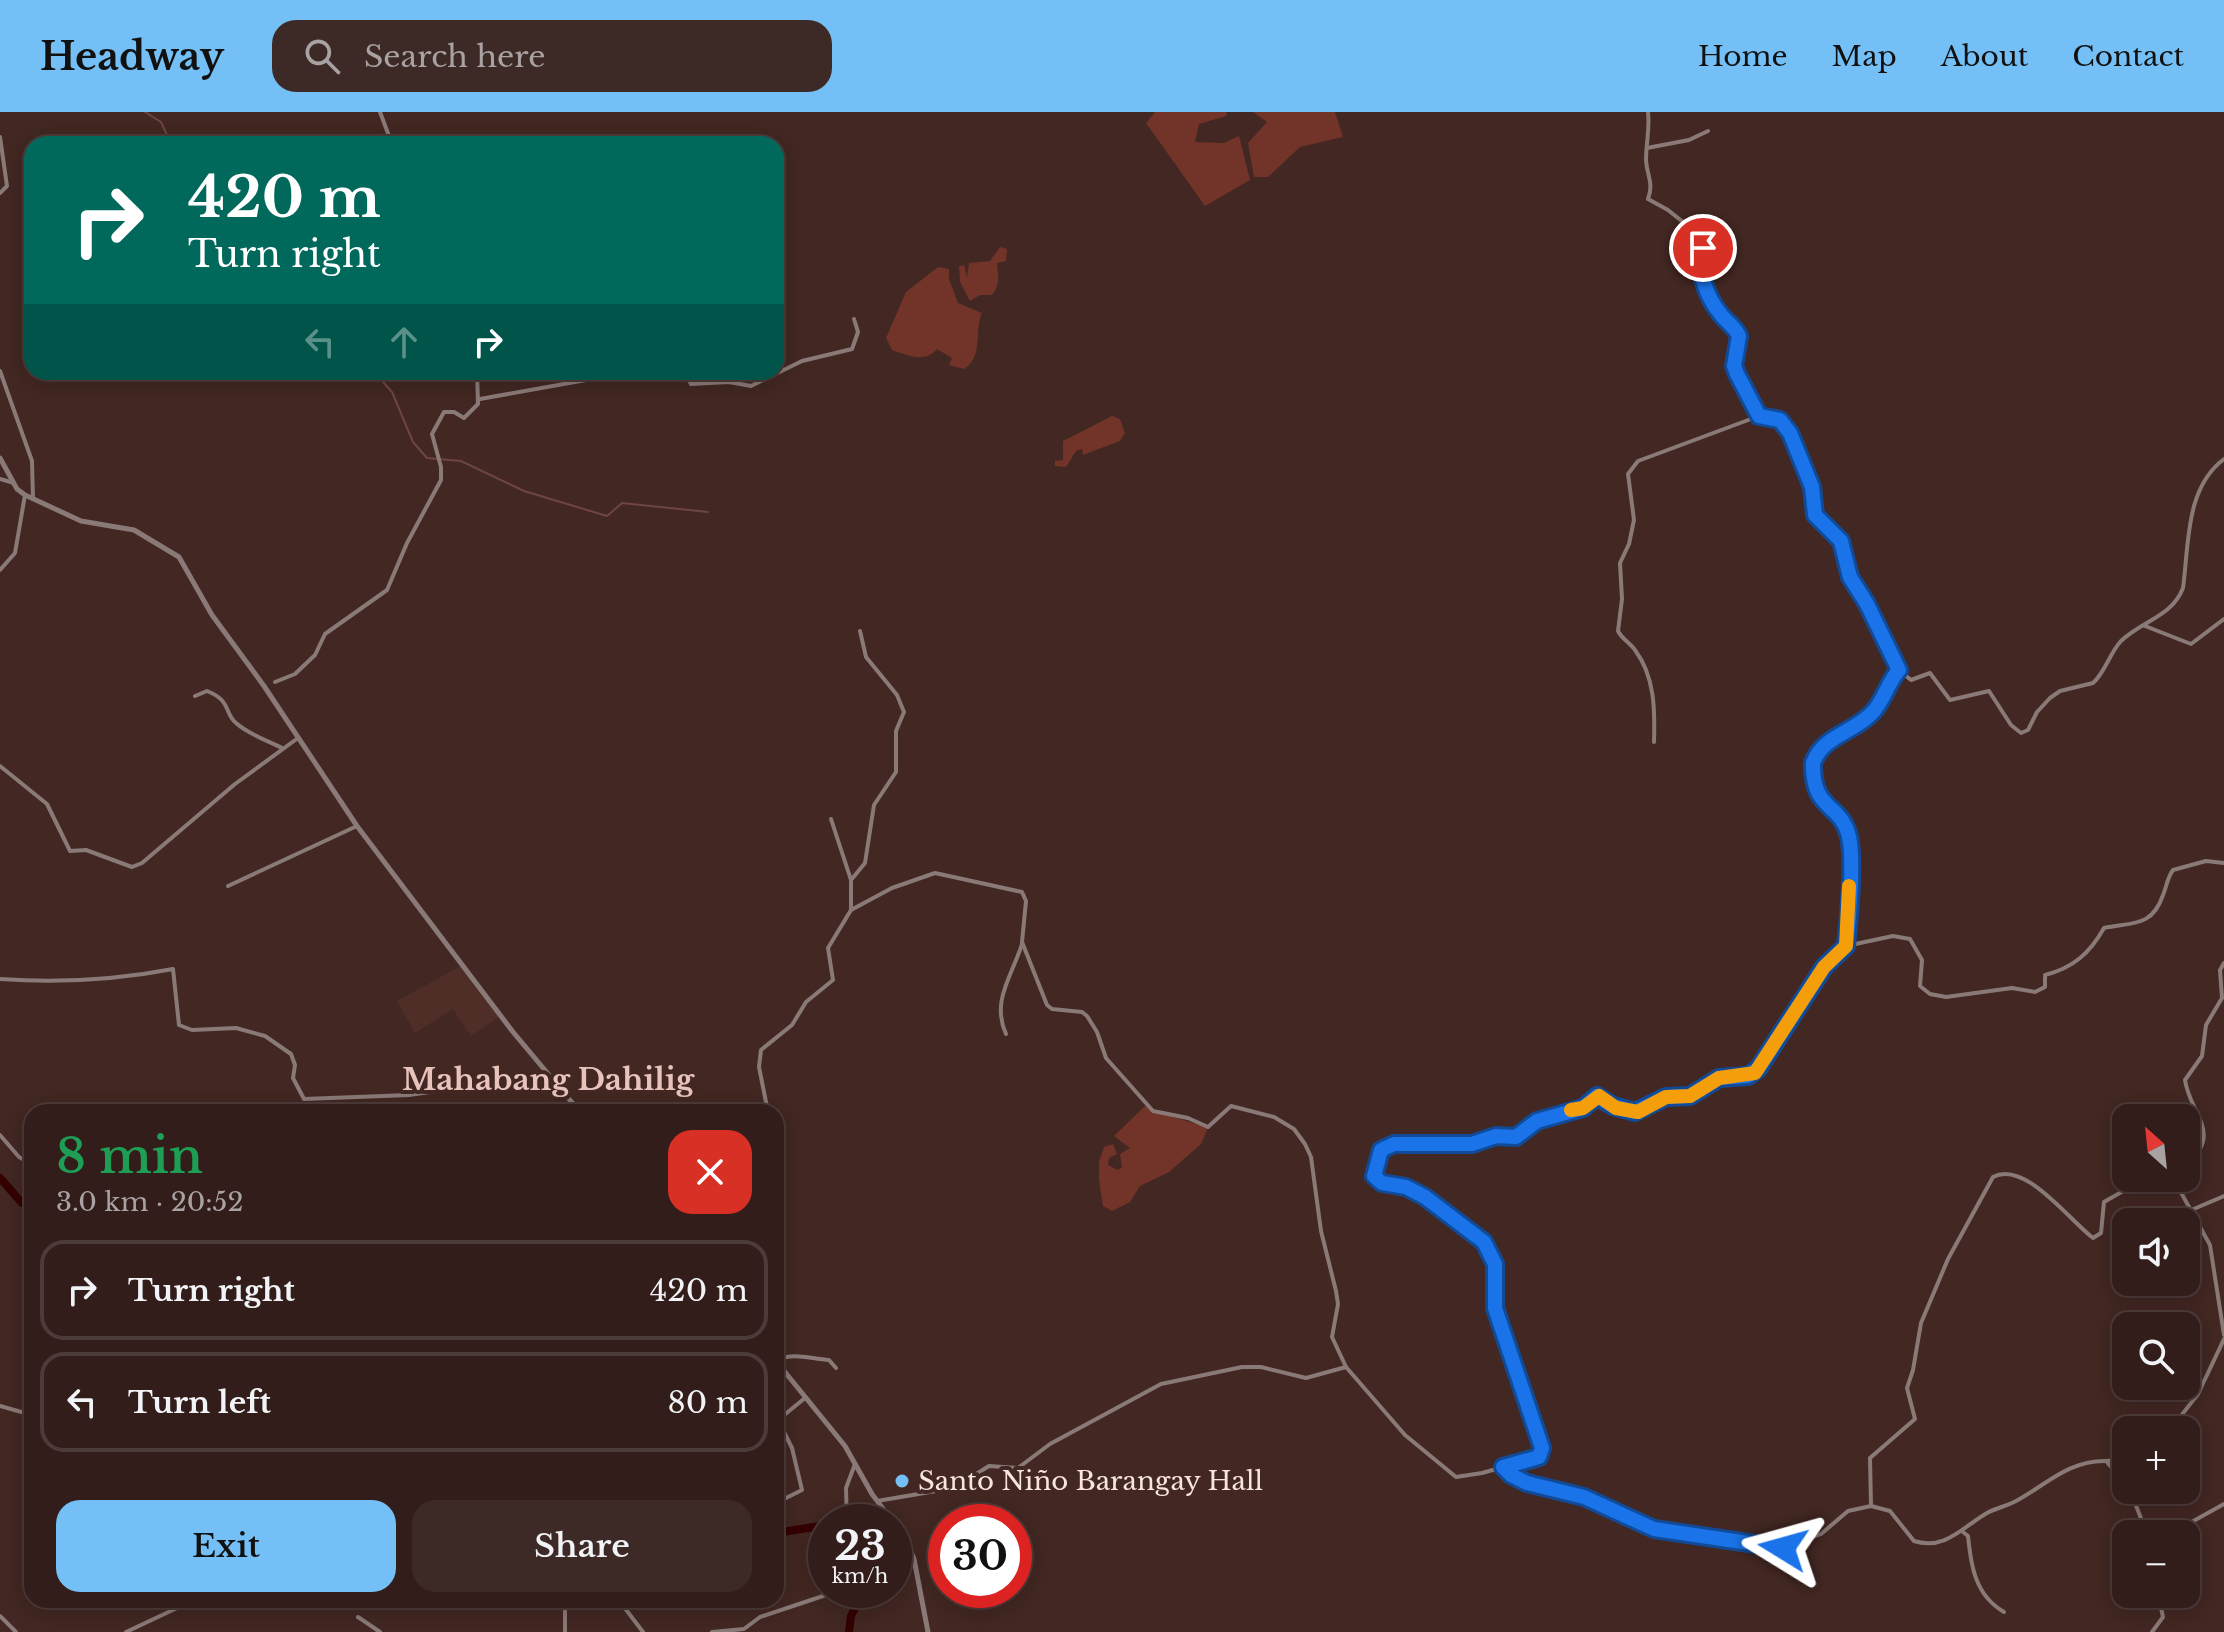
<!DOCTYPE html>
<meta charset="utf-8">
<style>
body{margin:0;font-family:"Libre Baskerville",serif;background:#3d2a27;color:#f1f3f6;height:100vh;display:flex;flex-direction:column;font-size:30px;white-space:nowrap}
*{box-sizing:border-box;margin:0}
p{font-size:26px;color:#a8a2a2}
.icon{flex:none;width:44px;height:44px;fill:none;stroke:currentColor;stroke-width:2;stroke-linecap:round;stroke-linejoin:round}
.map{position:relative;flex:1;overflow:hidden}
.side{position:absolute;left:24px;top:992px;width:760px;height:504px;display:flex;flex-direction:column;background:#321d1a;border-radius:24px;box-shadow:0 4px 20px #0003,0 0 0 2px #4d3b39}
.side>*{flex:none}
.guide{position:absolute;left:24px;top:24px;width:760px;height:244px;border-radius:24px;box-shadow:0 4px 20px #0003,0 0 0 2px #4d3b39;background:#00695c;color:#fff;overflow:hidden}
.needle{width:52px;rotate:333deg}
.controls{position:absolute;left:2112px;top:992px;display:grid;gap:16px}
.controls a{display:grid;place-items:center;width:88px;height:88px;border-radius:16px;background:#321d1a;box-shadow:0 4px 20px #0003,0 0 0 2px #4d3b39;font-size:40px}
.speed{position:absolute;left:808px;top:1392px;display:flex;gap:16px;font-size:40px;font-weight:700;text-align:center}
.speed>*{display:grid;place-content:center;width:104px;height:104px;border-radius:50%;background:#321d1a;box-shadow:0 4px 20px #0003,0 0 0 2px #4d3b39;line-height:1}
.speed small{font-size:20px;font-weight:400}
.speed .limit{border:12px solid #d22;background:#fff;color:#111}
.pin{position:absolute;display:grid;place-items:center;width:68px;height:68px;color:#fff;margin:-34px;border:4px solid #fff;border-radius:50%;box-shadow:0 2px 8px #0007}
.me{position:absolute;width:88px;margin:-44px;rotate:278deg;stroke-linejoin:round;filter:drop-shadow(0 0 6px #0008)}
.turn{display:flex;align-items:center;gap:28px;height:168px;padding:0 32px;font-size:36px}
.turn .icon{width:104px;height:104px;stroke-width:2.5}
.turn b{display:block;font-size:56px;line-height:68px}
.lanes{display:flex;align-items:center;height:76px;padding:0 32px;background:#0003;justify-content:center;gap:40px;direction:ltr}
.lanes .off{opacity:.35}
.round{display:grid;place-items:center;flex:none;width:84px;height:84px;border-radius:24px;background:#3d2a27}
.head{display:flex;align-items:center;justify-content:space-between;height:136px;padding:0 32px}
h1{font-size:48px;font-weight:600;line-height:60px;color:#1e9e55}
.cta{display:flex;gap:16px;margin-top:auto;padding:16px 32px}
.cta a{flex:1;height:92px;border-radius:24px;background:#74c0f6;color:#111;font-size:32px;font-weight:600;line-height:92px;text-align:center}
.cta a+a{background:#3d2a27;color:#f1f3f6}
ul{padding:0;list-style:none}
li{display:flex;align-items:center;gap:24px;height:100px;margin:0 16px 12px;padding:0 16px;border:4px solid #4d3b39;border-radius:24px}
li div{flex:1}
li b{display:block;font-size:30px}
li em{font-style:normal}
header{display:flex;align-items:center;gap:48px;box-sizing:border-box;height:112px;padding:0 40px;background:#74c0f6;color:#111}
header strong{font-size:38px}
nav{display:flex;gap:44px;margin-inline-start:auto;font-size:28px}
.search{width:560px;height:72px;background:#3d2a27;display:flex;align-items:center;gap:20px;box-sizing:border-box;padding:0 28px;border-radius:24px;color:#a8a2a2;font-size:30px}
.map>svg:first-child{display:block}
.built{fill:#502e28}
.green{fill:#723329}
.lines{fill:none;stroke-linecap:round;stroke-linejoin:round}
.stream{stroke:#6f4544;stroke-width:2}
.river{stroke:#340000;stroke-width:8}
.minor{stroke:#8a7a77;stroke-width:4}
.tertiary{stroke:#8a7a77;stroke-width:5}
.route-casing{stroke:#114b97;stroke-width:20}
.route{stroke:#1a73e8;stroke-width:14}
.slow{stroke:#f59e0b;stroke-width:14}
.poi-dot{fill:#74c0f6;stroke:#422722;stroke-width:3}
.labels{text-anchor:middle;dominant-baseline:central;stroke-width:8;stroke-linejoin:round;paint-order:stroke}
.poi-label{font-size:26px;fill:#f8e5e1;stroke:#422722;text-anchor:start}
.quarter-label{font-size:30px;font-weight:bold;fill:#e8c3bc;stroke:#422722}
</style>
<header>
<strong>Headway</strong>
<div class="search"><svg class="icon" aria-label="search" viewBox="0 0 24 24"><circle cx="10" cy="10" r="6"/><path d="M15 15l6 6"/></svg>Search here</div>
<nav><a>Home</a><a>Map</a><a>About</a><a>Contact</a></nav>
</header>
<div class="map">
<svg width="2224" height="1520" viewBox="0 0 2224 1520">
<rect width="100%" height="100%" fill="#422722"/>
<polygon class="built" points="461,854 500,904 471,924 453,897 415,921 397,889"/>
<g class="green">
<polygon points="1155,0 1227,0 1226,4 1199,12 1195,30 1224,31 1239,24 1250,68 1205,94 1146,11"/>
<polygon points="1253,0 1335,0 1343,25 1300,35 1268,65 1254,65 1248,31 1267,10"/>
<path d="M1000 135 1007 137 1006 149 997 151C997 164 1002 169 992 183H980L970 189 960 170 959 154 964 153 967 165 969 151 990 149Z"/>
<path d="M938 155 949 157V167L958 191 982 201C974 218 984 245 964 257L949 253 952 246 937 237C924 252 908 243 892 238L886 226 906 180Z"/>
<polygon points="1112,304 1120,307 1125,321 1120,329 1083,343 1082,337 1076,339 1066,355 1055,354 1055,349 1063,348 1063,329"/>
<path d="M1145 994C1154 1001 1194 1010 1208 1016L1201 1032 1169 1060 1140 1074 1130 1090 1112 1099 1103 1094 1099 1068V1050L1104 1035 1113 1032 1117 1042 1109 1046 1108 1053 1118 1058 1122 1055 1120 1042 1130 1036 1114 1024Z"/>
</g>
<g class="lines">
<g class="stream">
<polyline points="145,0 161,10 171,32"/>
<polyline points="374,260 392,280 413,330 427,346 461,349 524,379 607,404 622,391 708,400"/>
</g>
<g class="river">
<polyline points="0,1066 22,1091 32,1093"/>
<polyline points="847,1410 866,1406 869,1410"/>
<polyline points="776,1421 826,1413"/>
<polyline points="849,1520 851,1504 864,1478"/>
</g>
<g class="minor">
<polyline points="380,0 392,32"/>
<path d="M1648 0C1650 17 1646 31 1646 48 1647 64 1654 71 1648 87L1668 98 1704 127 1700 159 1718 200 1737 219 1739 224 1734 254 1759 304"/>
<polyline points="0,25 7,74 0,81"/>
<polyline points="1647,36 1689,28 1708,19"/>
<polyline points="0,259 32,349 33,387"/>
<polyline points="685,260 691,272 729,270 751,274 802,249 852,237 858,220 854,207"/>
<polyline points="480,287 586,268 652,260"/>
<polyline points="0,367 14,371"/>
<polyline points="0,458 15,441 25,383"/>
<polyline points="2145,514 2191,532 2224,507"/>
<polyline points="275,570 295,562 315,543 325,522 387,478 407,431 441,368 441,355 432,322 444,300 454,300 464,306 478,292 477,260"/>
<path d="M195 584 207 579C232 589 224 601 236 611 248 622 268 629 282 636"/>
<path d="M1654 630C1655 598 1655 565 1635 538 1630 531 1622 527 1618 519L1622 487 1620 451 1629 432 1634 408 1628 362 1638 349 1759 304 1780 308 1790 321 1812 375 1815 403 1841 429 1850 465 1867 492 1899 558 1911 568 1930 561 1950 588 1989 579 2011 613 2021 621 2028 618 2037 600 2050 586 2060 579 2093 571C2106 559 2109 542 2121 529 2141 509 2172 505 2183 476 2189 433 2185 376 2224 347"/>
<polyline points="0,654 47,692 70,739 86,738 132,755 142,751 235,672 298,626"/>
<polyline points="831,707 851,768"/>
<polyline points="228,774 357,714"/>
<path d="M851 798 892 776 935 761 1022 780 1026 789 1022 830 1047 893 1052 897 1082 900 1087 904 1097 920 1106 946 1153 999 1188 1006 1208 1015 1231 994 1274 1005 1294 1017 1305 1032 1311 1045 1321 1119 1336 1179 1338 1192 1332 1225 1346 1255 1405 1323 1456 1365 1482 1361 1539 1345 1542 1336 1495 1196V1152L1484 1130 1425 1085 1406 1075 1377 1068C1369 1053 1379 1037 1394 1032H1472L1496 1024 1516 1025 1537 1009 1583 996 1597 984 1616 996 1638 1000 1666 985 1690 984 1719 966 1755 961 1824 855 1846 834C1849 809 1856 738 1847 717 1837 693 1804 686 1814 649 1820 625 1852 619 1869 604 1883 592 1886 572 1899 558"/>
<path d="M1846 834 1893 824 1910 827 1922 848 1920 874 1930 882 1946 885 2012 876 2035 880 2045 875V863C2073 856 2090 841 2104 816 2131 810 2152 816 2163 783 2167 774 2167 766 2173 758L2206 749 2224 751"/>
<path d="M0 867C58 871 116 868 173 857L179 913 192 918 236 916 265 924 291 942 295 953 293 966 304 987 409 983 549 963"/>
<path d="M1006 922C991 889 1012 864 1022 832"/>
<polyline points="768,1000 759,955 761,938 792,913 806,890 833,868 828,836 851,798 851,768 865,751 874,693 896,660 896,619 904,600 897,583 866,545 860,519"/>
<polyline points="0,1023 19,1045 32,1052"/>
<path d="M2186 1053C2224 1021 2190 1003 2185 968L2202 944 2206 913 2222 886 2220 858 2224 851"/>
<polyline points="2173,1066 2210,1133 2224,1223"/>
<polyline points="2189,1099 2224,1084"/>
<path d="M776 1248C795 1240 810 1247 829 1248L836 1256"/>
<polyline points="0,1294 32,1303"/>
<polyline points="2170,1318 2198,1282 2224,1227"/>
<polyline points="2106,1349 2126,1347"/>
<path d="M1503 1355 1511 1363 1527 1371 1584 1385 1654 1417 1686 1424 1781 1437 1821 1422 1848 1399 1871 1394 1890 1399 1914 1429C1945 1439 1964 1414 1987 1401 1996 1396 2007 1394 2016 1389 2046 1373 2069 1348 2106 1349L2126 1372"/>
<polyline points="2130,1378 2147,1422"/>
<polyline points="877,1389 954,1376 989,1354 1018,1356 1050,1332 1161,1272 1242,1255 1261,1255 1306,1266 1346,1255"/>
<polyline points="778,1390 802,1378 792,1336 778,1308 805,1286"/>
<path d="M1871 1394 1870 1346 1915 1307 1907 1276 1913 1258 1921 1211 1948 1147 1993 1065C2025 1048 2069 1108 2093 1126L2101 1121 2104 1090 2132 1074 2166 1066"/>
<polyline points="847,1410 846,1376 855,1352"/>
<path d="M1963 1420 1968 1424C1971 1454 1975 1483 2004 1500"/>
<polyline points="2170,1422 2224,1392"/>
<polyline points="2139,1484 2154,1482"/>
<path d="M506 1492C546 1491 584 1494 624 1495L643 1520"/>
<polyline points="0,1504 16,1520"/>
<polyline points="358,1505 380,1520"/>
<polyline points="126,1520 194,1488"/>
<polyline points="565,1520 565,1493"/>
<polyline points="712,1520 744,1517 760,1505 841,1478"/>
<polyline points="2152,1520 2163,1505 2158,1482"/>
</g>
<g class="tertiary">
<polyline points="0,346 17,377 25,383 81,409 134,418 179,445 212,503 264,574 357,714 513,920 580,1000"/>
<polyline points="776,1249 845,1334 872,1382 905,1426 914,1447 928,1520"/>
</g>
</g>
<g class="lines">
<defs>
<path id="route" d="M1703 136C1697 159 1706 185 1722 204 1728 211 1735 215 1739 224L1734 254 1737 262 1759 304 1780 308 1790 321 1812 375 1815 403 1841 429 1850 465 1867 492 1899 558C1887 571 1884 590 1871 602 1852 621 1823 624 1813 651 1812 698 1839 691 1848 721 1855 742 1849 809 1846 834L1824 855 1758 957 1748 964 1719 966 1690 984 1666 985 1635 1000 1613 994 1597 984 1583 996 1537 1009 1516 1025 1496 1024 1472 1032H1394L1381 1038 1374 1064 1382 1071 1406 1075 1425 1085 1484 1130 1495 1152V1196L1542 1336 1539 1345 1503 1355 1511 1363 1527 1371 1584 1385 1654 1417 1783 1436"/>
</defs>
<use href="#route" class="route-casing"/>
<use href="#route" class="route"/>
<polyline class="slow" points="1571,998 1583,996 1599,984 1616,996 1638,1000 1666,985 1690,984 1719,966 1755,961 1824,855 1846,834 1849,774"/>
</g>
<circle class="poi-dot" cx="902" cy="1369" r="8"/>
<g class="labels">
<g class="poi-label">
<text x="918" y="1369">Santo Niño Barangay Hall</text>
</g>
<g class="quarter-label">
<text x="548" y="967">Mahabang Dahilig</text>
</g>
</g>
</svg>
<div class="controls">
<a><svg class="needle" viewBox="-14 -14 28 28"><path d="M0-13l5 13h-10z" fill="#e53935"/><path d="M0 13l5-13h-10z" fill="#a8a2a2"/></svg></a>
<a><svg class="icon" aria-label="sound" viewBox="0 0 24 24"><path d="M4 9h4l5-4v14l-5-4H4zM17 9q2 3 0 6"/></svg></a>
<a><svg class="icon" aria-label="search" viewBox="0 0 24 24"><circle cx="10" cy="10" r="6"/><path d="M15 15l6 6"/></svg></a>
<a>+</a>
<a>−</a>
</div>
<div class="speed"><div>23<small>km/h</small></div><div class="limit">30</div></div>
<div class="pin" style="left:1703px;top:136px;background:#d93025"><svg class="icon" aria-label="arrive" viewBox="0 0 24 24"><path d="M6 21V4h12l-3 4 3 4H6"/></svg></div>
<svg class="me" style="left:1783px;top:1436px" viewBox="-20 -20 40 40"><path d="M0-17L14 15 0 8-14 15z" fill="#1a73e8" stroke="#fff" stroke-width="4"/></svg>
<div class="guide">
<div class="turn"><svg class="icon" aria-label="right" viewBox="0 0 24 24"><path d="M7 20v-9h11M14 6l5 5-5 5"/></svg><div><b>420 m</b>Turn right</div></div>
<div class="lanes"><svg class="icon off" aria-label="left" viewBox="0 0 24 24"><path d="M17 20v-9H6M10 6l-5 5 5 5"/></svg><svg class="icon off" aria-label="ahead" viewBox="0 0 24 24"><path d="M12 20V5M6 11l6-6 6 6"/></svg><svg class="icon" aria-label="right" viewBox="0 0 24 24"><path d="M7 20v-9h11M14 6l5 5-5 5"/></svg></div>
</div>
<section class="side">
<div class="head"><div><h1>8 min</h1><p>3.0 km · 20:52</p></div><a class="round" style="background:#d93025;color:#fff"><svg class="icon" aria-label="close" viewBox="0 0 24 24"><path d="M6 6l12 12M18 6L6 18"/></svg></a></div>
<ul>
<li><svg class="icon" aria-label="right" viewBox="0 0 24 24"><path d="M7 20v-9h11M14 6l5 5-5 5"/></svg><div><b>Turn right</b></div><em>420 m</em></li>
<li><svg class="icon" aria-label="left" viewBox="0 0 24 24"><path d="M17 20v-9H6M10 6l-5 5 5 5"/></svg><div><b>Turn left</b></div><em>80 m</em></li>
</ul>
<div class="cta"><a>Exit</a><a>Share</a></div>
</section>
</div>
